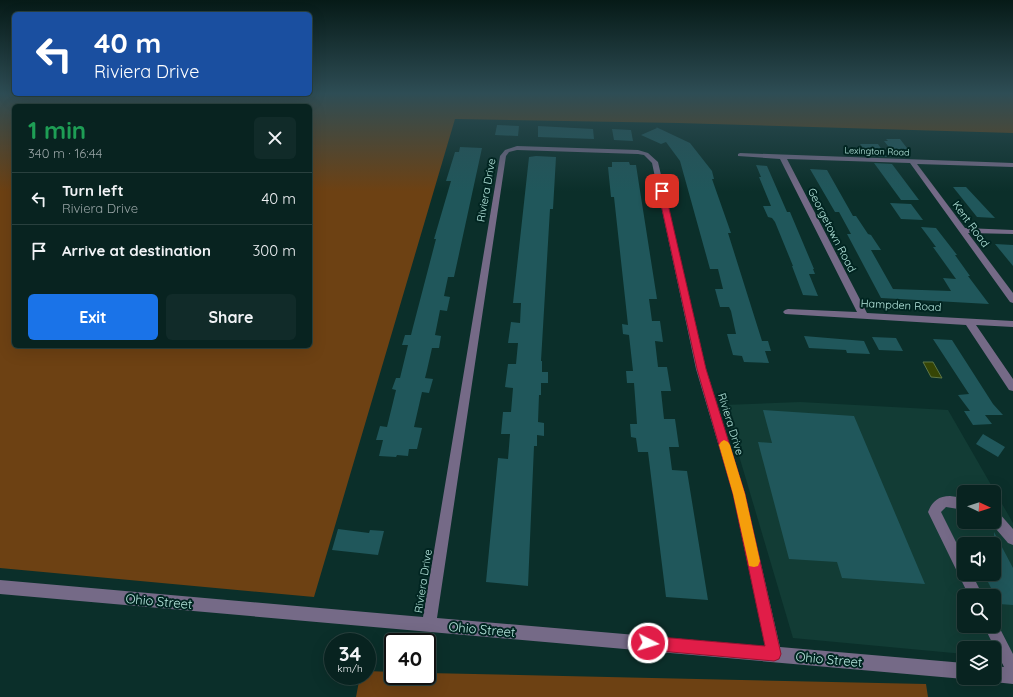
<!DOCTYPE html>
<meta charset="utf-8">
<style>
body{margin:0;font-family:Quicksand,sans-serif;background:#112b29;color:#f1f3f6;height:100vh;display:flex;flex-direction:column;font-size:15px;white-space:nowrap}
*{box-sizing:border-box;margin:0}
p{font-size:13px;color:#98a4a5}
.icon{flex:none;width:22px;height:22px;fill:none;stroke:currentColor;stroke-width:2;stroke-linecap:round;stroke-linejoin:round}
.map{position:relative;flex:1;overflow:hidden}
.drawer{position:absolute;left:12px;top:104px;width:300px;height:244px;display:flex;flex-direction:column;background:#082320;border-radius:6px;box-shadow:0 4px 16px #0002,0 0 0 1px #29403e}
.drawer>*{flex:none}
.top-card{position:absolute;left:12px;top:12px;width:300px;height:84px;border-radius:6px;box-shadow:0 4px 16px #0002,0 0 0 1px #29403e;background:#1a4fa0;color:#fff;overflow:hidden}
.needle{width:26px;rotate:94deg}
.controls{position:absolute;left:957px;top:485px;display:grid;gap:8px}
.controls a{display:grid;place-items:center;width:44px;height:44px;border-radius:6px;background:#082320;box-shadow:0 4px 16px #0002,0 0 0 1px #29403e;font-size:20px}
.speed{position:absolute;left:324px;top:633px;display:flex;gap:8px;font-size:20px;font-weight:700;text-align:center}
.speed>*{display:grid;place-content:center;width:52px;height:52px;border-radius:50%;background:#082320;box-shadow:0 4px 16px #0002,0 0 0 1px #29403e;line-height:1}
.speed small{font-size:10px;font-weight:400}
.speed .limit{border:2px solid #111;border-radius:6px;background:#fff;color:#111}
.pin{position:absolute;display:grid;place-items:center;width:34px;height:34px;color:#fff;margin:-17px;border-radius:8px;box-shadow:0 2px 6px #0006}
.me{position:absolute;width:44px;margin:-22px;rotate:95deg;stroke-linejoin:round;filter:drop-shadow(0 0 3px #0008)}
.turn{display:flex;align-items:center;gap:14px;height:84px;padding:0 16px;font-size:18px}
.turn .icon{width:52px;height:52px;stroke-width:2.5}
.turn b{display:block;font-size:28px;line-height:34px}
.round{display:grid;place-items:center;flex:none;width:42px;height:42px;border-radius:6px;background:#112b29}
.overview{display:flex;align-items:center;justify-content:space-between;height:68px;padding:0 16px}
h1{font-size:24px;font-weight:700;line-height:30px;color:#1e9e55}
.primary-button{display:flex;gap:8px;margin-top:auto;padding:8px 16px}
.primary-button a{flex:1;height:46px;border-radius:6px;background:#1a73e8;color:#fff;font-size:16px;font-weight:700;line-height:46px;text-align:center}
.primary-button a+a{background:#112b29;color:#f1f3f6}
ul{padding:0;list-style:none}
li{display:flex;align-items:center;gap:12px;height:52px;padding:0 16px;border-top:1px solid #29403e}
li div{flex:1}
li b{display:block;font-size:15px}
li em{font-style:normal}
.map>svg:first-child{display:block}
.built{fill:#123c35;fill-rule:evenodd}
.green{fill:#6d4113;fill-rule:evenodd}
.water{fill:#364505;stroke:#5d7646}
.building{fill:#20575b}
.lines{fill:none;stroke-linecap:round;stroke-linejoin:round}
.minor{fill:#756a87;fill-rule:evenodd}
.route{fill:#e11d48;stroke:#92132f}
.slow{fill:#f59e0b}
.labels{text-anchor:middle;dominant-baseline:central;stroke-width:4;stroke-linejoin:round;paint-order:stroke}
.far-street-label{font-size:9px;fill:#b7e8df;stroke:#012521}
.street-label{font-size:11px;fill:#b7e8df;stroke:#012521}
.near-street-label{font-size:13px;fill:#b7e8df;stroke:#012521}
</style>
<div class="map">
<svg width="1013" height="697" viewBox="0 0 1013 697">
<rect width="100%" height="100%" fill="#0b2f2a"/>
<path class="built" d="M800 402 948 410 1013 523V659L994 657V648H964V654L793 638 724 405ZM964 492H994V522H964ZM964 544H994V574H964ZM964 596H994V626H964Z"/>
<g class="green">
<path d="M0 93H1013V133L678 123 455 119 314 597 0 568ZM14 106H310V346H14Z"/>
<polygon points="367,671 393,672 393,676 427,676 427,673 926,684 928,697 356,697 360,676 367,676"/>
</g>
<polygon class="water" points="923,362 933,362 942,378 931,377"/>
<g class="building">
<polygon points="497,125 519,126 518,136 495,135"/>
<polygon points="538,126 593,129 594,139 538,137"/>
<polygon points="656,127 690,143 712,171 714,179 712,179 731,233 728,233 762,341 768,341 771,351 765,351 769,363 744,362 742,356 733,355 727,334 736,334 731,311 729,307 720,307 715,289 723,289 718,269 710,269 680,161 666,142 661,144 641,135 657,128"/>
<polygon points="612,129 631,130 633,141 614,140"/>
<polygon points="886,139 900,139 910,152 892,151 884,141 888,141"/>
<polygon points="860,144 878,144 887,157 869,156"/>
<polygon points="460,147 482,148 454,277 448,277 444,296 450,297 447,311 440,310 435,335 441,336 439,348 432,348 427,370 425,378 433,379 429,393 422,392 414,427 422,428 417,449 409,449 408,456 397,455 396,457 379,456 383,440 376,440 380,426 387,427 396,390 392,389 396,378 400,378 408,345 402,345 405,335 411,335 413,327 436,239 434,239 451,181 446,181 455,152 459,152"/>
<polygon points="536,156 556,157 553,209 550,209 541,361 542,361 542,372 548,372 548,383 541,383 541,395 539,395 538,422 544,423 544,436 537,435 537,446 534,446 528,586 486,582 498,458 508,459 510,434 501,434 503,412 511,412 513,388 505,387 508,364 516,364 518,343 508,343 511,322 520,323 521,303 513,303 529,157"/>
<polygon points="612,162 629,162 630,165 636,165 657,299 649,299 652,321 660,321 663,342 655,341 658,367 667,367 671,391 661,391 664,419 675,419 679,447 669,447 672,470 687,471 708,600 666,597 648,452 638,452 636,438 631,437 630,424 637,424 636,410 634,383 627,383 626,371 633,371 629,335 623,334 622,324 628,325 614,197 611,197 608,167 612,167"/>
<polygon points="874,163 892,164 919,200 901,200"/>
<polygon points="756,165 767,166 787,212 790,212 814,269 813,269 815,274 809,274 818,296 803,295 792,266 793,266 775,222 772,218 768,217 763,206 771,206 759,177 761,177"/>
<polygon points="810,169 827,170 853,216 856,216 868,234 871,235 881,250 871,250 893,289 951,291 943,278 956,279 933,247 936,247 921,227 936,228 957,255 955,255 970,276 968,276 989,304 881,298 847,234 851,234 839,212 835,212"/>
<polygon points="953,187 966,187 995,218 977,217"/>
<polygon points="890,203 911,204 923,220 901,219"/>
<polygon points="995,244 1013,245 1013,266"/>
<polygon points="804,336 864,341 870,354 847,353 846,350 809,348"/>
<polygon points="872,337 896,338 903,351 879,350"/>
<polygon points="933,339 952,340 993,404 1003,415 985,415 992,424 973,425 964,411 970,411 958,395 969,394"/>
<polygon points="763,410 854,416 925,584 842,578 837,562 789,559 758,442 772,443"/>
<polygon points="983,434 1005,447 998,457 976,444"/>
<polygon points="338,529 369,533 370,530 384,531 378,555 332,550"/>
<polygon points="994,532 1013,568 1013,605 999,604 984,574 994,574"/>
</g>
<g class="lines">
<g class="minor">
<path d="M517 146 638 150 648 153 658 162 706 369 745 494 780 647 964 663V678H966L964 679 0 594V580L423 617 500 156 505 150ZM517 150 638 154 644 155 652 163 696 369 733 494 765 646 437 618 506 156 509 152Z"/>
<polygon points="740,153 1013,163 1013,167 917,164 965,228 1013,230 1013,234 968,233 1013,293 1013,303 1010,302 910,163 787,159 867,313 1013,321 1013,327 976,325 1013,379 1013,391 1009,390 966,325 785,314 783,312 785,310 788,309 857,312 780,159 738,156 738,154"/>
<path d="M950 496 964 498V510L946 507 941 512 964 558V574H972L983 596H969L928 512C932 502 938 496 950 496Z"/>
<polygon points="994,511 999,513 1013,529 1013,545 1008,543 990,522 994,522"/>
<polygon points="994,620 996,621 1013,654 1013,684 994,682 988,678 994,678 994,666 1004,667 984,626 994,626"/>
</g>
</g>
<linearGradient id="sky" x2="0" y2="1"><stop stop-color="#061a17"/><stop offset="0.49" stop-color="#2e4d55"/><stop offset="1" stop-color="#2e4d55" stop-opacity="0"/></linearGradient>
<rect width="1013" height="191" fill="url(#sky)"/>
<polygon class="route" points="662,189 665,191 706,369 745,494 781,654 779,659 774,661 648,650 643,648 641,643 643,638 648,636 765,646 733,494 697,369 658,191"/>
<polygon class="slow" points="724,440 728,442 730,445 745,494 760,561 758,566 754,567 749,566 748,561 733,494 719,445 721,442"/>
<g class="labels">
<g class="far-street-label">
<text transform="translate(877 151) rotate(2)">Lexington Road</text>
</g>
<g class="street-label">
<text transform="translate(486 190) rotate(-80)">Riviera Drive</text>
<text transform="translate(971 224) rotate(54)">Kent Road</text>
<text transform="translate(832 230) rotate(63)">Georgetown Road</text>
<text transform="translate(901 305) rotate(3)">Hampden Road</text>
<text transform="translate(731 424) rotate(73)">Riviera Drive</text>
<text transform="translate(423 581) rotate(-81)">Riviera Drive</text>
</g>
<g class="near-street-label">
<text transform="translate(159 601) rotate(5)">Ohio Street</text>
<text transform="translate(482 629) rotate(5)">Ohio Street</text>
<text transform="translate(829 659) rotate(5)">Ohio Street</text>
</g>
</g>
</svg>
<div class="controls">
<a><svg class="needle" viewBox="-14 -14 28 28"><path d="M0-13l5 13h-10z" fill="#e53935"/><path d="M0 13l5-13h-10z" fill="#98a4a5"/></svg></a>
<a><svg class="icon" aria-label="sound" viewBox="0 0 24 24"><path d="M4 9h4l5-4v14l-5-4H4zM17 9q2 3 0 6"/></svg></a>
<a><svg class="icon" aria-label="search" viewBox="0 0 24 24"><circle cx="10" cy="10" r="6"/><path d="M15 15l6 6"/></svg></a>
<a><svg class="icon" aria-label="layers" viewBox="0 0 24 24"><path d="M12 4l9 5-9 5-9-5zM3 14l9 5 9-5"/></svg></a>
</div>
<div class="speed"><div>34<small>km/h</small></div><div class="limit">40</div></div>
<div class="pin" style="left:662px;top:191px;background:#d93025"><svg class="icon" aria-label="arrive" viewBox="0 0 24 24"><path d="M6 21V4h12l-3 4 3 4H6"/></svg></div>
<svg class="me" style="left:648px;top:643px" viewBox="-20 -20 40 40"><circle r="17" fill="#e11d48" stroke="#fff" stroke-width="3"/><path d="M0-11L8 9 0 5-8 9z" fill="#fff"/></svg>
<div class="top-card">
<div class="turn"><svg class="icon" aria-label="left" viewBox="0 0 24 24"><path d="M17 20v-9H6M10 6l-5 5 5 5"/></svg><div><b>40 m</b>Riviera Drive</div></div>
</div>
<section class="drawer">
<div class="overview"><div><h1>1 min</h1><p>340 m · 16:44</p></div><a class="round"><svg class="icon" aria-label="close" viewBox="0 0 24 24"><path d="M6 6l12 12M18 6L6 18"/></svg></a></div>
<ul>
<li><svg class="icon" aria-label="left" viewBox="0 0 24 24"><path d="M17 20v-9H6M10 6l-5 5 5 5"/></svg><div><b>Turn left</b><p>Riviera Drive</p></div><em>40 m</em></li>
<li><svg class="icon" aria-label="arrive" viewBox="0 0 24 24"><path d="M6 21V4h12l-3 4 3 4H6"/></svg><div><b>Arrive at destination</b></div><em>300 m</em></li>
</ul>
<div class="primary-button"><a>Exit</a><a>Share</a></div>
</section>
</div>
